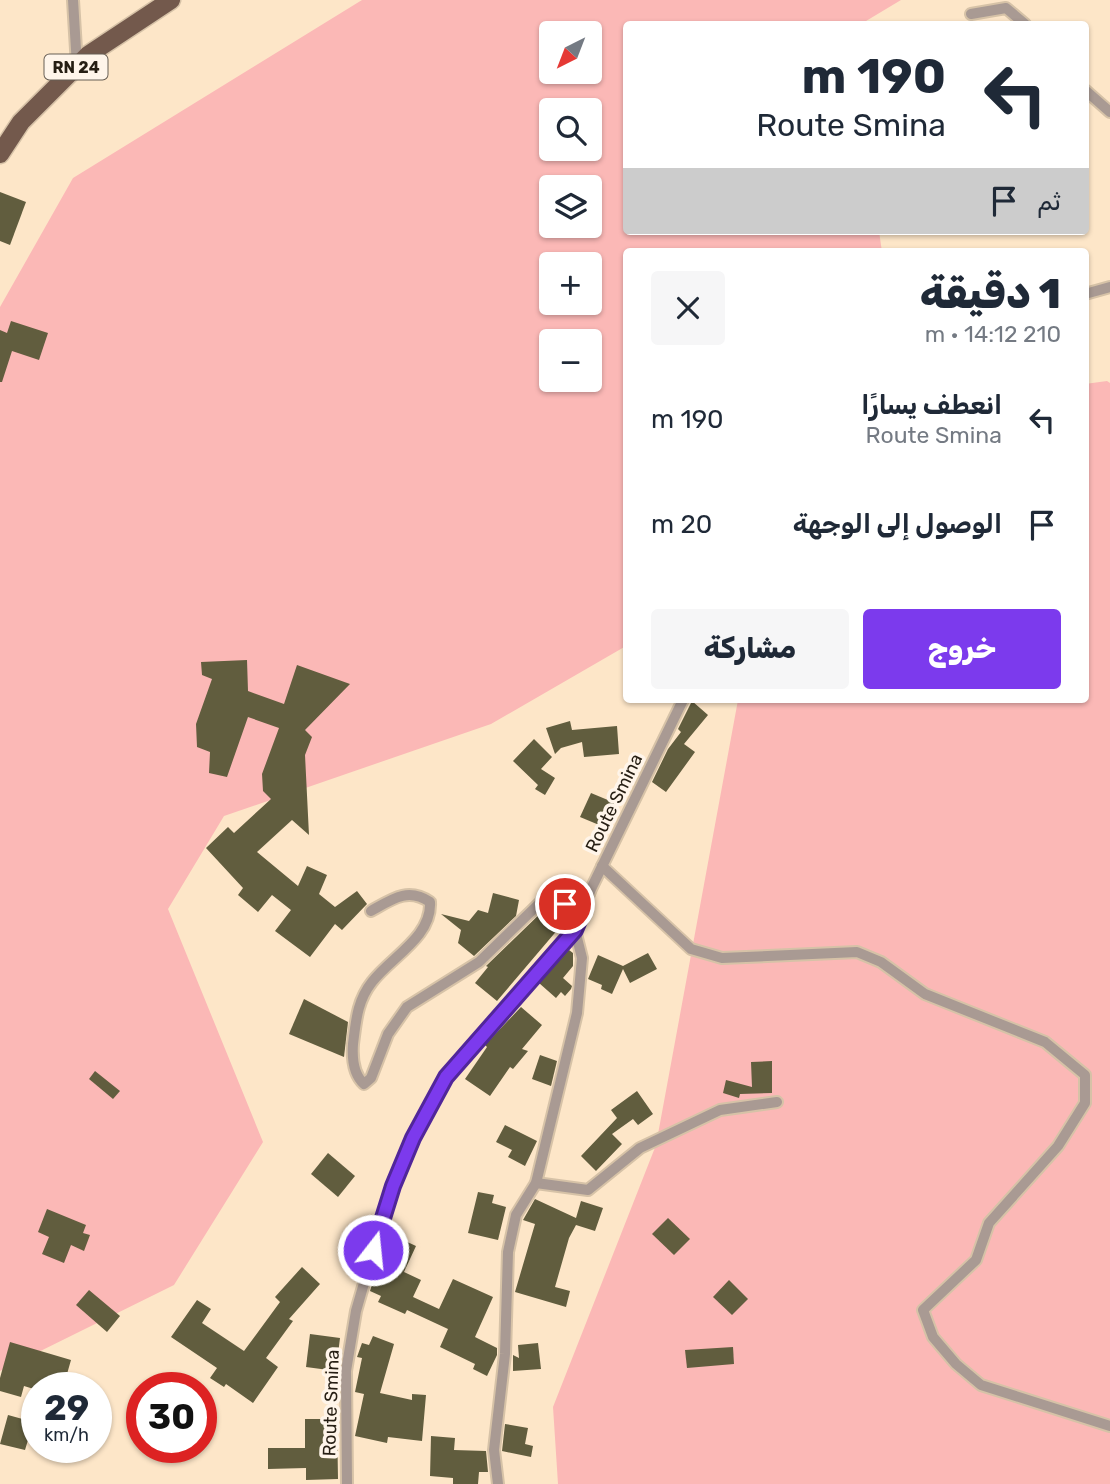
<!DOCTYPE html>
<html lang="ar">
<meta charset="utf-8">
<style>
body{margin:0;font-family:Rubik,"Noto Sans Arabic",sans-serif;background:#f6f6f7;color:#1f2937;direction:rtl;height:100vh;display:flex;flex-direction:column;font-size:26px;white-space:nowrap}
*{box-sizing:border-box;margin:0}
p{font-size:23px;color:#747a83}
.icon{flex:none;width:38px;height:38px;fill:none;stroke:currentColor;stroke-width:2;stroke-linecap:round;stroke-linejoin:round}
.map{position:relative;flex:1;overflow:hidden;direction:ltr}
.side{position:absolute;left:623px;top:248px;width:466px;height:455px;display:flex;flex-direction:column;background:#fff;border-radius:7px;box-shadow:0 2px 5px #0004;direction:rtl}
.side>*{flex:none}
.guide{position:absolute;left:623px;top:21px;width:466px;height:214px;border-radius:7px;box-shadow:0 2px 5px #0004;direction:rtl;background:#fff;color:#1f2937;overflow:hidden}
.needle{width:46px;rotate:222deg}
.fabs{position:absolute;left:539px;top:21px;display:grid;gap:14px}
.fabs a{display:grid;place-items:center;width:63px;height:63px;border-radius:7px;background:#fff;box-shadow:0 2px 5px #0004;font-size:35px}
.speed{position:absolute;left:21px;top:1372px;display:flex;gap:14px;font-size:35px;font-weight:700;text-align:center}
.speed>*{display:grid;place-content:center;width:91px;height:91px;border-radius:50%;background:#fff;box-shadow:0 2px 5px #0004;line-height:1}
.speed small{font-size:18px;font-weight:400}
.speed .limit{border:10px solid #d22;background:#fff;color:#111}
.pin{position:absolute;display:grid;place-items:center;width:60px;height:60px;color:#fff;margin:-30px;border:4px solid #fff;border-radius:50%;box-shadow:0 2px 7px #0007}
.me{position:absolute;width:77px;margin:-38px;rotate:16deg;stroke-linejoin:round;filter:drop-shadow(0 0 5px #0008)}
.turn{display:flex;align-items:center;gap:24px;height:147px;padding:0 28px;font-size:32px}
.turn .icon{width:91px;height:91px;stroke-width:2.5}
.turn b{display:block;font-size:49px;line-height:60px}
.then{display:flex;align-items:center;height:66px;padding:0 28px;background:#0003;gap:14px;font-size:26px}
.round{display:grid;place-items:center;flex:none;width:74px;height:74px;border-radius:7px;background:#f6f6f7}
.head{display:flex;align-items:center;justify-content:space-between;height:119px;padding:0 28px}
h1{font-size:42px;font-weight:800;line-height:52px}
.cta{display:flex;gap:14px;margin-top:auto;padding:14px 28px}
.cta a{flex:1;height:80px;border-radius:7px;background:#7c3aed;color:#fff;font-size:28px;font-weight:800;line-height:80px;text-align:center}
.cta a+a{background:#f6f6f7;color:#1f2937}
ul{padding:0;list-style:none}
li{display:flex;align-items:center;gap:21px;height:105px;padding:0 28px}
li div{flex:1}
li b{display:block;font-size:26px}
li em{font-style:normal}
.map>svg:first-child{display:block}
.green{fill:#fbb8b6;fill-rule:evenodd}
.building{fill:#615d3e}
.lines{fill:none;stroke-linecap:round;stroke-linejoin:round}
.street-casing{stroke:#d6c2a7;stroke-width:14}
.primary-casing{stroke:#d6c2a7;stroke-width:21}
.street{stroke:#a99a93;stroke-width:10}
.primary{stroke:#73594c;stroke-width:18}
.route-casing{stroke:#51269a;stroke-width:18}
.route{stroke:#7c3aed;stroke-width:12}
.labels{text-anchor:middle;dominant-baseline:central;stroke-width:7;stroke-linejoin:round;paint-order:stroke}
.shield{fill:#fff5ea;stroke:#675e54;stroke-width:2}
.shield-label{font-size:16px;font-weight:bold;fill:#261e13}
.street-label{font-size:18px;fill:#261e13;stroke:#fff5ea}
</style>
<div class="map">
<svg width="1110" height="1484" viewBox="0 0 1110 1484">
<rect width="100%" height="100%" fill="#fde6c8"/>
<g class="green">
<path d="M362 0H901L861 24H626V231H879L882 252H626V646L491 724 224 816 168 909 263 1142 174 1285 0 1371V307L73 178ZM551 33H590V72H551ZM551 110H590V149H551ZM551 187H590V226H551ZM551 264H590V303H551ZM551 341H590V380H551Z"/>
<polygon points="1107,381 1110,383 1110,1484 558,1484 553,1407 656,1145 738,700 1085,700 1085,384"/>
</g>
<g class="building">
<polygon points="0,192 26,202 10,245 0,241"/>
<polygon points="11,321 48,333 39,360 12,351 2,382 0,382 0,330 7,333"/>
<polygon points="247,660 248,691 284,704 297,665 350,684 305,730 312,737 305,755 309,835 292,820 257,852 298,886 307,866 327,875 319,894 335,907 357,891 367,904 342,930 335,924 310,957 275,931 291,910 272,895 258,912 238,895 243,888 206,848 228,827 234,833 271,799 263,791 262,774 279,728 248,717 227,777 209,773 210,752 197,747 196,724 212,679 202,675 201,662"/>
<polygon points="692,701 708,715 684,744 695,752 666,792 652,782 668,749 681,732 678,729"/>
<polygon points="570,721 572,730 617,726 619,754 584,757 582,742 561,748 555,754 546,728"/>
<polygon points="534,739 552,757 541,769 555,778 545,795 535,789 538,785 513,761"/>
<polygon points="591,793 615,803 604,827 580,817"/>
<polygon points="493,893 519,900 516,916 474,956 458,943 461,930 441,914 469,921 478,910 488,913"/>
<polygon points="548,906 565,921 497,1001 475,983 488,967 486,966"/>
<polygon points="569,950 573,953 573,966 563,978 572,986 571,989 565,996 561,992 556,998 539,983"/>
<polygon points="648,953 657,969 630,983 623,969 612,994 601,989 602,985 588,979 598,955 623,966"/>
<polygon points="304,999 348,1022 344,1057 289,1034"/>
<polygon points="521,1007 542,1025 522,1049 528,1051 513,1069 510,1067 490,1096 465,1079 487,1047 485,1045"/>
<polygon points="540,1055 557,1061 551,1086 532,1079"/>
<polygon points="772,1061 772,1093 740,1094 739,1098 723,1093 726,1080 752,1087 751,1062"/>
<polygon points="95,1071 120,1091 113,1099 89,1079"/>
<polygon points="637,1091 653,1114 638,1125 633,1119 612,1134 622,1144 596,1171 581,1156 617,1118 611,1110"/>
<polygon points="505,1125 537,1141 525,1166 508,1157 512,1150 496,1142"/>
<polygon points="328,1153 355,1176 338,1197 311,1174"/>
<polygon points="478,1192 494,1195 492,1203 506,1207 498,1240 468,1233"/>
<polygon points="535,1199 576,1218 581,1201 603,1208 595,1231 576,1225 569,1238 555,1287 570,1291 566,1307 515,1292 535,1224 523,1220"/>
<polygon points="47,1209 86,1225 83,1233 90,1235 84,1251 71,1245 64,1263 42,1254 49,1237 38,1232"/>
<polygon points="668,1218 690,1239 674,1255 652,1234"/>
<polygon points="388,1233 416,1246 404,1272 421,1280 413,1297 439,1309 453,1279 493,1297 475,1337 497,1348 497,1355 487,1376 473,1369 475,1364 440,1347 448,1329 407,1310 405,1314 378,1302 381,1296 370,1291"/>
<polygon points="302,1267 320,1284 289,1319 293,1321 266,1358 278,1367 253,1403 226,1384 224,1387 210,1378 217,1368 171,1337 197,1300 211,1309 202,1323 244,1351 280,1302 275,1297"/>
<polygon points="729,1280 748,1299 732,1315 713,1297"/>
<polygon points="89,1290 120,1316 107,1332 76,1305"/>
<polygon points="310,1334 340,1338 336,1371 306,1367"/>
<polygon points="373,1336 394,1344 380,1393 412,1400 412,1394 426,1395 422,1441 388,1437 387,1443 355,1436 364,1394 355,1392 362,1358 357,1357 362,1343 369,1345"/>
<polygon points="10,1342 71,1360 63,1388 37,1390 24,1386 21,1397 0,1391 0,1378"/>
<polygon points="538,1343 541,1369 513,1371 513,1355 519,1358 518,1345"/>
<polygon points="733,1347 734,1364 687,1368 685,1350"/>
<polygon points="8,1415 37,1423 37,1442 28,1440 25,1450 0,1444"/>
<polygon points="305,1419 337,1419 338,1479 306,1480 306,1468 268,1469 268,1448 305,1448"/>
<polygon points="505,1424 528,1428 525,1444 533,1446 531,1457 502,1451"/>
<polygon points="431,1436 455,1438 454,1450 486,1451 488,1472 479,1472 478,1484 453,1484 453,1478 430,1476"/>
</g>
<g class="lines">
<defs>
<g id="street">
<polyline points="73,0 77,66"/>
<polyline points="971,14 1006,8 1025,24"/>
<polyline points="1085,90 1110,112"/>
<polyline points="1085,294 1110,287"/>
<polyline points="602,866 691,949 722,958 857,952 881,962 925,994 1045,1042 1085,1075 1085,1103 1058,1146 989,1223 976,1260 923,1310 933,1337 956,1364 981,1385 1110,1426"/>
<path d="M371 911C392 899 408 887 430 902 432 937 391 957 372 982 357 1001 356 1021 353 1044 352 1058 353 1074 364 1084L371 1078 388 1034 407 1007 479 962 547 896 583 911"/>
<polyline points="536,1183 588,1190 640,1148 720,1110 777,1102"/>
<polyline points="347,1484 346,1371 356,1311 392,1186 413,1138 446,1077 575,930 591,889 683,700"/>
<polyline points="498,1484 494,1450 505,1354 508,1252 516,1215 536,1183 577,1013 582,958 575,930"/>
</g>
<polyline id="primary" points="0,154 21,122 88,55 171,0"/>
</defs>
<use href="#street" class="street-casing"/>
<use href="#primary" class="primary-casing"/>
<use href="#street" class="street"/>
<use href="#primary" class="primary"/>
</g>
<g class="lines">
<defs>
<polyline id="route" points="373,1250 393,1186 413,1138 446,1077 575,930 583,911 565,904"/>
</defs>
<use href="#route" class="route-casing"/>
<use href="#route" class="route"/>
</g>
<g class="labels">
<rect class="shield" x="44.5" y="54.5" width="63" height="25" rx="5"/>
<g class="shield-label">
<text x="76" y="67">RN 24</text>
</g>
<g class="street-label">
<text transform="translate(614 803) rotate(-64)">Route Smina</text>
<text transform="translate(331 1403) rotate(-88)">Route Smina</text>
</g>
</g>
</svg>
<div class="fabs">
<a><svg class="needle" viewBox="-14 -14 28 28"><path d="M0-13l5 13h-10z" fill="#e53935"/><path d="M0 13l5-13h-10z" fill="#747a83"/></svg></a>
<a><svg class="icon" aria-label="search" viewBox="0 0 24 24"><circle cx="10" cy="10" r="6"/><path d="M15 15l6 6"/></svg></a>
<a><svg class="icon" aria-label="layers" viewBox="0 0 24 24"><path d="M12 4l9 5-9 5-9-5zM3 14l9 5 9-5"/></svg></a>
<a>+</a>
<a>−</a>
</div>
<div class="speed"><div>29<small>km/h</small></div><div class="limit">30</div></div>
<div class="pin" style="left:565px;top:904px;background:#d93025"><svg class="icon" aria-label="arrive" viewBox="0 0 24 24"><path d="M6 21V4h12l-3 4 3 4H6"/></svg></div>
<svg class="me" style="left:373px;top:1250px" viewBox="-20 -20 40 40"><circle r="17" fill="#7c3aed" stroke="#fff" stroke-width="3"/><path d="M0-11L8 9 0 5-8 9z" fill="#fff"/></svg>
<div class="guide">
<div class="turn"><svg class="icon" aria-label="left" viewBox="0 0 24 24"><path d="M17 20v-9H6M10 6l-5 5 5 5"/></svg><div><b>190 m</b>Route Smina</div></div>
<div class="then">ثم<svg class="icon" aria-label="arrive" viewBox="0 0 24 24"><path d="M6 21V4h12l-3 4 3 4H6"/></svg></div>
</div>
<section class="side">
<div class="head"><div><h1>1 دقيقة</h1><p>210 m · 14:12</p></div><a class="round"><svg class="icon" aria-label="close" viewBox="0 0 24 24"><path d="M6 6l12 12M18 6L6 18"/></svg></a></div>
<ul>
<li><svg class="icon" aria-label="left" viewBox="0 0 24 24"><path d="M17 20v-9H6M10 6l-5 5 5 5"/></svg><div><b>انعطف يسارًا</b><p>Route Smina</p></div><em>190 m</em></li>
<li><svg class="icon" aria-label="arrive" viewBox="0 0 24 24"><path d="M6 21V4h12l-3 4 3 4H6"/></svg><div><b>الوصول إلى الوجهة</b></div><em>20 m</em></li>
</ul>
<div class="cta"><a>خروج</a><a>مشاركة</a></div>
</section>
</div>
